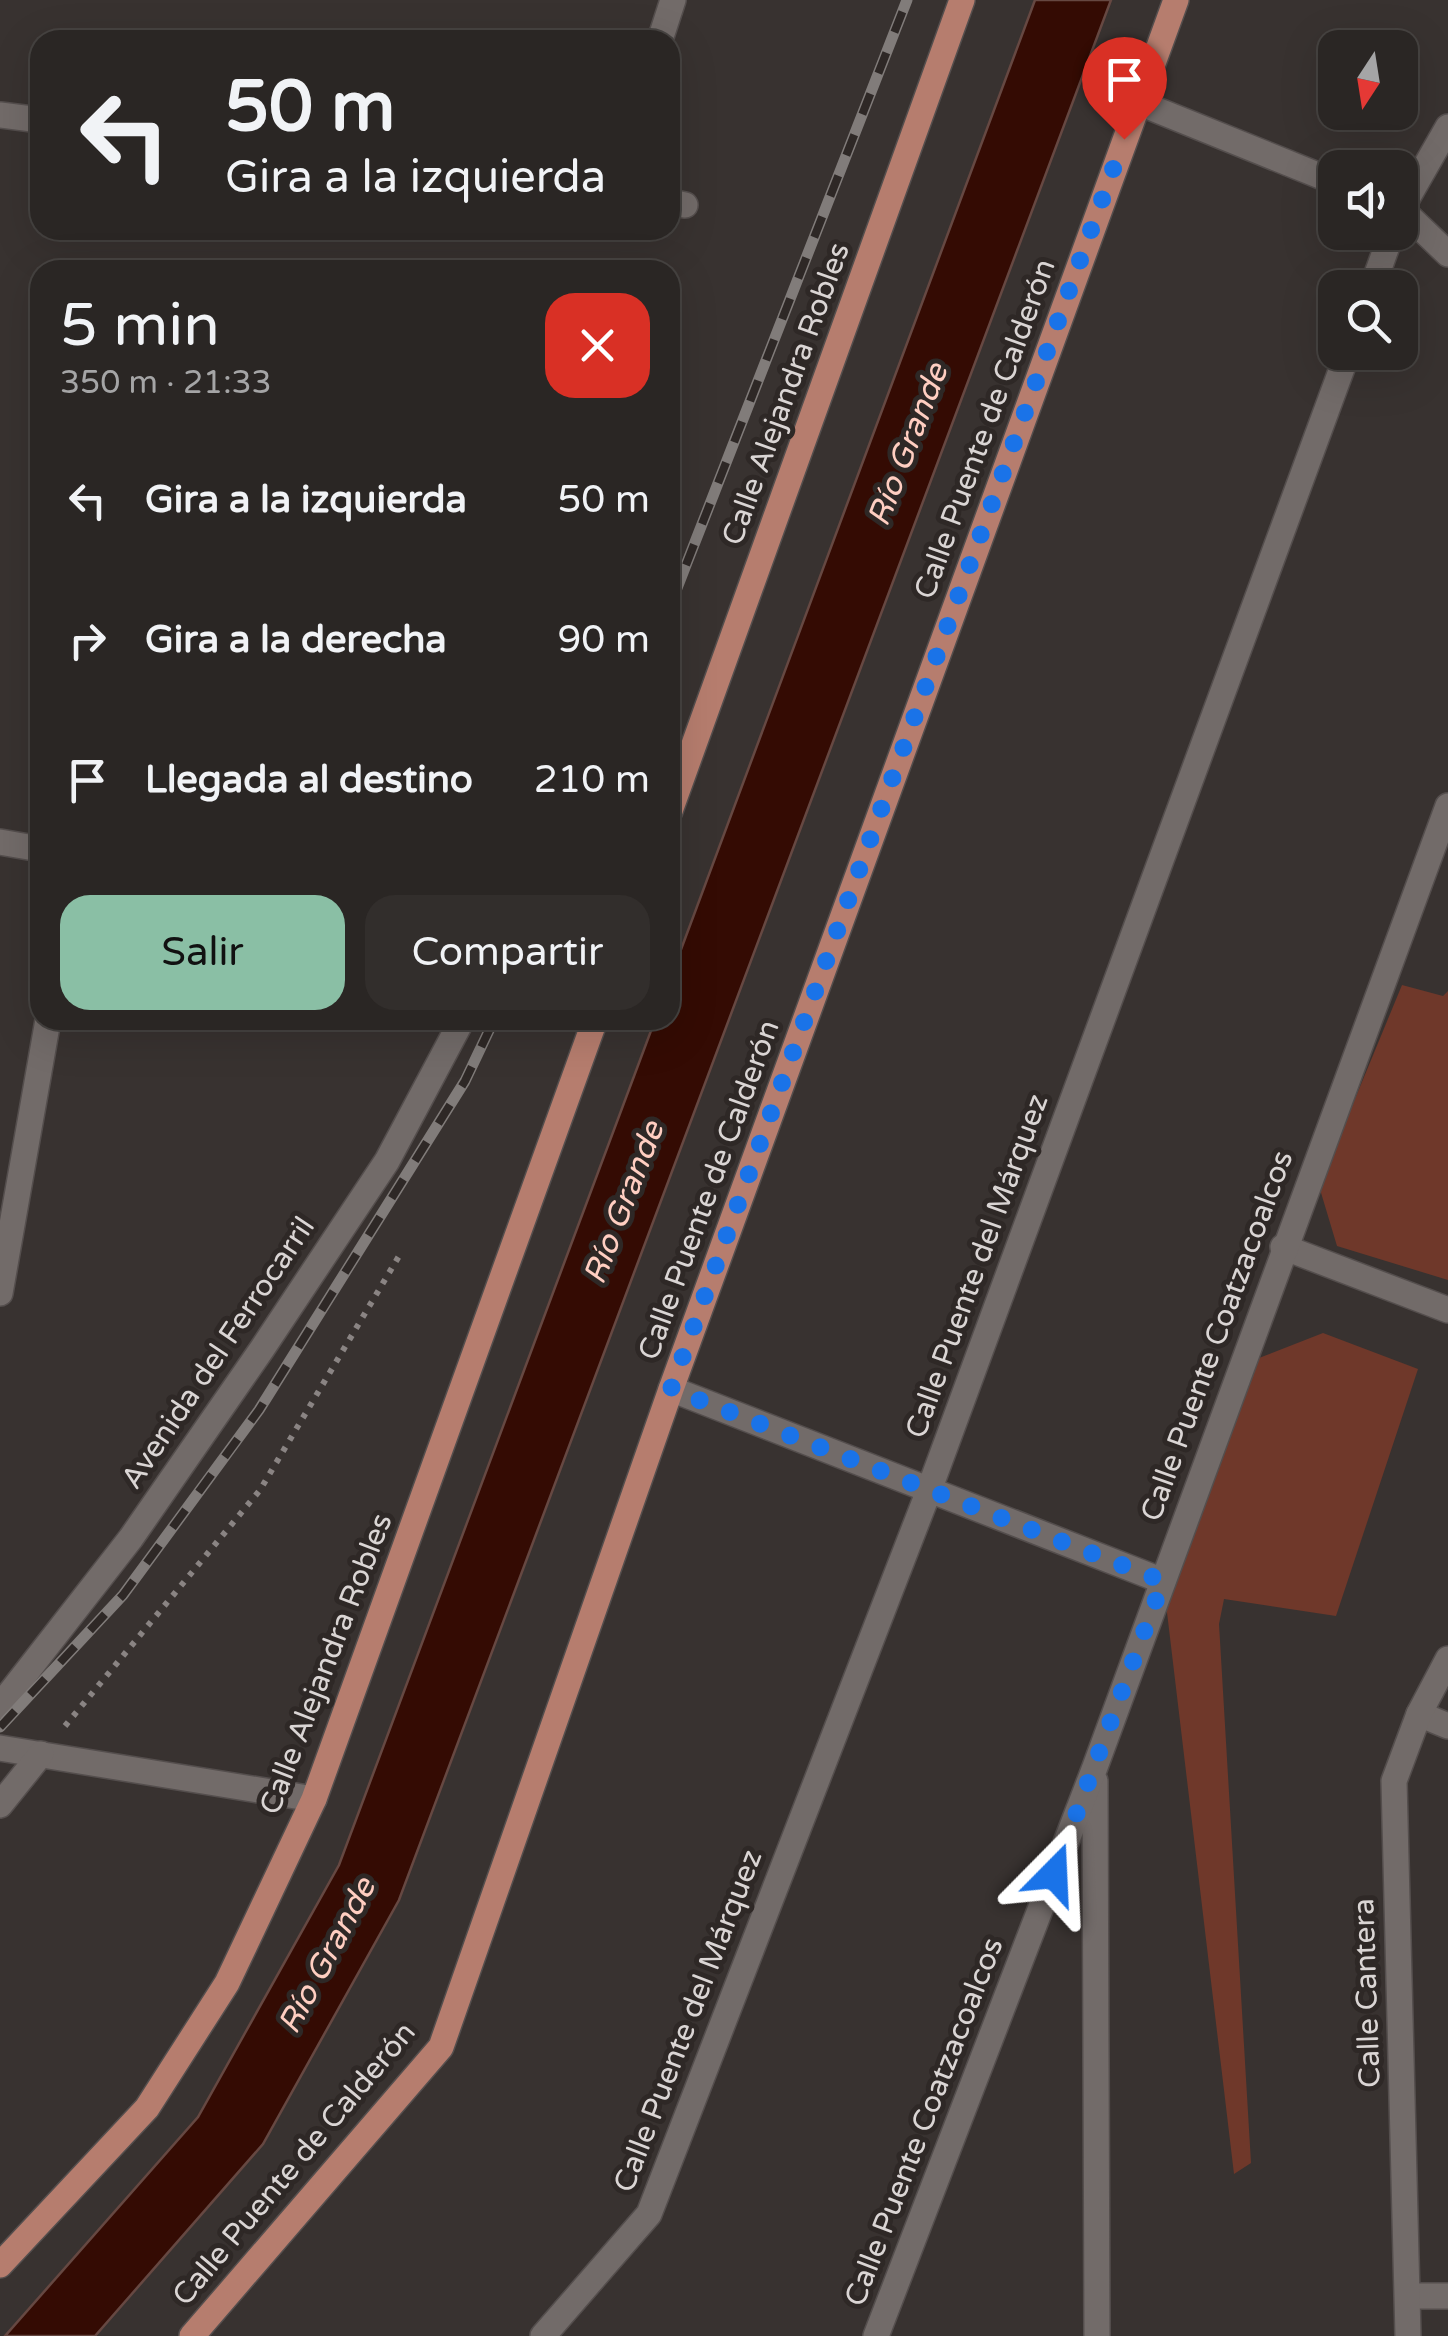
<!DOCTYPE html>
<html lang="es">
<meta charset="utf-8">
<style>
body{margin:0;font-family:"Varela Round",sans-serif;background:#322e2c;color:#f1f3f6;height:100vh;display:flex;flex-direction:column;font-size:38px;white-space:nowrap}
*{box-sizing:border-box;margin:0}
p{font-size:32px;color:#a5a5a6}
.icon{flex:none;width:55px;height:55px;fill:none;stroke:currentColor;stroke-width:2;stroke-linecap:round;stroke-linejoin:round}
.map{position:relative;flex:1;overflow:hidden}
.side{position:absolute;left:30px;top:260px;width:650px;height:770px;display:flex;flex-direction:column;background:#2a2624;border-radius:30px;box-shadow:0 10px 40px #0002,0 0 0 2px #464341}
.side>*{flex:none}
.top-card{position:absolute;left:30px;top:30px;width:650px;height:210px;border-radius:30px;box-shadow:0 10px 40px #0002,0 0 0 2px #464341;background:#2a2624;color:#f1f3f6;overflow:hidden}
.needle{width:65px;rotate:192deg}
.controls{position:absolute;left:1318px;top:30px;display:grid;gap:20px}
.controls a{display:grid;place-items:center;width:100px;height:100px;border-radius:20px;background:#2a2624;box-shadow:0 10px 40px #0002,0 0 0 2px #464341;font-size:50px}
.pin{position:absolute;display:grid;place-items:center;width:85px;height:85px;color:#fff;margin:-102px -42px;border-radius:50% 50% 50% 0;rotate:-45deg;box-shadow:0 0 10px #0007}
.pin .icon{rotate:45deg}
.me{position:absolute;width:110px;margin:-55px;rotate:21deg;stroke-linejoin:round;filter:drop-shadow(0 0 8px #0008)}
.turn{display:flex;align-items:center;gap:35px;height:210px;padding:0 30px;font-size:45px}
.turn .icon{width:130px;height:130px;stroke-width:2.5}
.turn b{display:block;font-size:70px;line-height:85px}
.round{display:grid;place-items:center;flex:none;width:105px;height:105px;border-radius:30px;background:#322e2c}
.headline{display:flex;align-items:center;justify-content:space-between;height:170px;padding:0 30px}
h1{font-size:60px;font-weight:600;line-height:75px}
.primary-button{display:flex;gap:20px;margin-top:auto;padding:20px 30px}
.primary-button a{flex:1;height:115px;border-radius:30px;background:#8abfa5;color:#111;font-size:40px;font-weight:600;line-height:115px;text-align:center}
.primary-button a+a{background:#322e2c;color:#f1f3f6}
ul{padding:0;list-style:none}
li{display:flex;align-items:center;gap:30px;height:140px;padding:0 30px}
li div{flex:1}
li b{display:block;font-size:38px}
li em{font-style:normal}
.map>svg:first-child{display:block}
.green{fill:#6f382a}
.water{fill:#340b03;stroke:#664842;stroke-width:2.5}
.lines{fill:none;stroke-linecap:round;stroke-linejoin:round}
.minor-casing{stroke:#544e4d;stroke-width:28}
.major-casing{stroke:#544e4d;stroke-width:28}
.path{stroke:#8a8483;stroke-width:6;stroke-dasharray:5 8;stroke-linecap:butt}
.minor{stroke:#726b69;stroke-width:25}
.major{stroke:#b67d6e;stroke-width:25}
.rail-casing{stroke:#817c7a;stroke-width:11}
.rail{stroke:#2e2826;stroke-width:8;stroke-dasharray:22;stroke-linecap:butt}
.route{stroke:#1a73e8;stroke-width:18;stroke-dasharray:0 32.4}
.labels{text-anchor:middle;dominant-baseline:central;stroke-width:10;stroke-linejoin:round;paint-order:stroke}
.street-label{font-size:30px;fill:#dad5d4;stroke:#2e2826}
.water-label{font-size:32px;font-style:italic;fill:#ffcec1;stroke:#2e2826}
</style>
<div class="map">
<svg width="1448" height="2336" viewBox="0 0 1448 2336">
<rect width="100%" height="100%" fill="#383230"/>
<g class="green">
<polygon points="1402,985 1443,996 1448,991 1448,1280 1337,1246 1319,1186"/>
<polygon points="1323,1333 1418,1369 1336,1616 1224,1599 1219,1624 1251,2163 1234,2174 1166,1604 1259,1358"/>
</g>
<polygon class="water" points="1035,0 1111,0 399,1900 263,2144 95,2336 5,2336 198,2117 339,1865 655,1020 670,1020 670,979"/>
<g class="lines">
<defs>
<g id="minor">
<polyline points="660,40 673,0"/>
<polyline points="1137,102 1335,182"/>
<polyline points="0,115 40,120"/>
<polyline points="670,202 685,205"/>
<polyline points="1400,208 1448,254"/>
<polyline points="1400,211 1448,127"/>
<polyline points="1372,288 1392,232"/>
<polyline points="0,842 40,849"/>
<polyline points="1283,1247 1448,1310"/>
<polyline points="0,1293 48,1020"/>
<polyline points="671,1389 1163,1581"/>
<polyline points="0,1706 131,1538 262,1349 387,1161 462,1020"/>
<polyline points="1419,1714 1448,1726"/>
<polyline points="0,1748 314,1799"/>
<polyline points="1095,1781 1097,2336"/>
<polyline points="0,1805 41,1754"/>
<polyline points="1408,2296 1448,2296"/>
<polyline points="543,2336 649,2214 928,1493 1348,352"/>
<polyline points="876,2336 1095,1767 1448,806"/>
<polyline points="1408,2336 1394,1781 1419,1714 1448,1659"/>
</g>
<g id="major">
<polyline points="670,811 962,0"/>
<polyline points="0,2265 147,2108 227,1983 314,1799 595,1020"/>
<polyline points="192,2336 441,2047 671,1389 1176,0"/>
</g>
</defs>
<use href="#minor" class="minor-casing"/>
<use href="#major" class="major-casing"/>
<polyline class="path" points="65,1726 260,1490 402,1251"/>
<use href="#minor" class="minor"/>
<use href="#major" class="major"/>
<defs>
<g id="rail">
<polyline points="670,606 907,0"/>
<polyline points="0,1727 123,1595 259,1410 465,1081 494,1020"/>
</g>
</defs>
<use href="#rail" class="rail-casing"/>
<use href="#rail" class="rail"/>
</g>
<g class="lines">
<polyline class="route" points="1054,1874 1163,1581 671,1389 1124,139"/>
</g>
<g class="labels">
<g class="street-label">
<text transform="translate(786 394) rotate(-70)">Calle Alejandra Robles</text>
<text transform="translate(985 429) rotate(-70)">Calle Puente de Calderón</text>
<text transform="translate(709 1190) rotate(-70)">Calle Puente de Calderón</text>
<text transform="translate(977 1266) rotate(-70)">Calle Puente del Márquez</text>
<text transform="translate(1217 1336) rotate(-70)">Calle Puente Coatzacoalcos</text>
<text transform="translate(218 1353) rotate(-56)">Avenida del Ferrocarril</text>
<text transform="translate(326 1664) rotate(-69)">Calle Alejandra Robles</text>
<text transform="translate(1367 1993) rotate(-92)">Calle Cantera</text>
<text transform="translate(688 2021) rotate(-69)">Calle Puente del Márquez</text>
<text transform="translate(924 2122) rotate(-69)">Calle Puente Coatzacoalcos</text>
<text transform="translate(294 2164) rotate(-50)">Calle Puente de Calderón</text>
</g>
<g class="water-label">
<text transform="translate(908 445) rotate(-69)">Río Grande</text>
<text transform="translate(624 1203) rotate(-69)">Río Grande</text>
<text transform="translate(327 1956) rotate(-62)">Río Grande</text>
</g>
</g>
</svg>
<div class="controls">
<a><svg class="needle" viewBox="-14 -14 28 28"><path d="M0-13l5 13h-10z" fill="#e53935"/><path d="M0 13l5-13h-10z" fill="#a5a5a6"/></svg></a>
<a><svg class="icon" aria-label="sound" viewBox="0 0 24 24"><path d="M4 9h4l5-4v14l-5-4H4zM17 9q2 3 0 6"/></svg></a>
<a><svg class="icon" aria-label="search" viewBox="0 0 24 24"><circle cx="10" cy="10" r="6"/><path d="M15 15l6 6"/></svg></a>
</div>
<div class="pin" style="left:1124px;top:139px;background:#d93025"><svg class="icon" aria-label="arrive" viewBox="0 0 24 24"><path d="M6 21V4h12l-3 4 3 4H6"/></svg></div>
<svg class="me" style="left:1054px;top:1874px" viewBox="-20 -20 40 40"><path d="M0-17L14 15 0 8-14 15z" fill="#1a73e8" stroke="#fff" stroke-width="4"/></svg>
<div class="top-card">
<div class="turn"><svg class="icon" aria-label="left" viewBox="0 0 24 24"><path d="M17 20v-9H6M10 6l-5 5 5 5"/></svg><div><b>50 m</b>Gira a la izquierda</div></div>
</div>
<section class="side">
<div class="headline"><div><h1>5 min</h1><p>350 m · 21:33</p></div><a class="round" style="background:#d93025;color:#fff"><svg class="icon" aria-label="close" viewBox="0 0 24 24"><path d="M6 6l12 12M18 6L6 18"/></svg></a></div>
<ul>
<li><svg class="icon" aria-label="left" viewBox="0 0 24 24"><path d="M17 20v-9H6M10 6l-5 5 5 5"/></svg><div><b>Gira a la izquierda</b></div><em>50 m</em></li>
<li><svg class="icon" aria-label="right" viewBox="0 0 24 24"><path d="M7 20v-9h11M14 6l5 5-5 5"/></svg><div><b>Gira a la derecha</b></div><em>90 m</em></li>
<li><svg class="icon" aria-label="arrive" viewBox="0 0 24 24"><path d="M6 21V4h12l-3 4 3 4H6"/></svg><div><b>Llegada al destino</b></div><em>210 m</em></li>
</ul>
<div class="primary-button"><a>Salir</a><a>Compartir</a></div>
</section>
</div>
